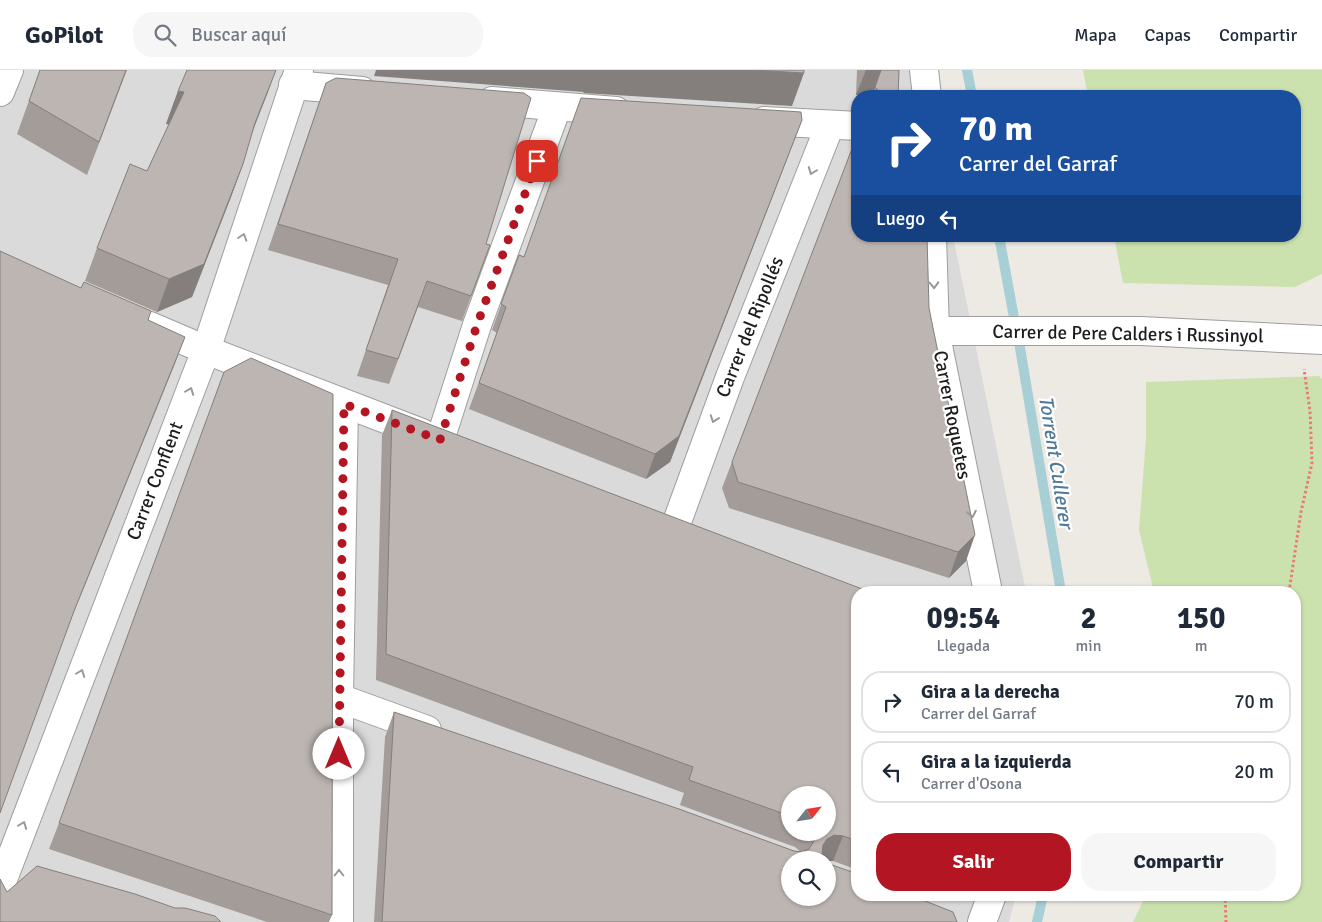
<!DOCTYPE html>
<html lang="es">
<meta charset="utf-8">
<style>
body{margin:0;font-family:Signika,sans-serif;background:#f6f6f7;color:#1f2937;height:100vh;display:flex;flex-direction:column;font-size:19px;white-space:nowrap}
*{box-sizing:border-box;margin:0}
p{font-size:16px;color:#747a83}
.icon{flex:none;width:28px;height:28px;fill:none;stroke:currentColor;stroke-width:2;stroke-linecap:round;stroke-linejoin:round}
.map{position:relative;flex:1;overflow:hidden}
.panel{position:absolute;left:851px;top:516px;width:450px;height:315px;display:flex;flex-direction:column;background:#fff;border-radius:20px;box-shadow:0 1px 4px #0004}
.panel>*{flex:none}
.hud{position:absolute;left:851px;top:20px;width:450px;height:152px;border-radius:20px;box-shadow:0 1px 4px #0004;background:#1a4fa0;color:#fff;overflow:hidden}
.needle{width:32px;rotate:60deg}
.buttons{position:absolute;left:781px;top:716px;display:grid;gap:10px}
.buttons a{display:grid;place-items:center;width:55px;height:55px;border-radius:50%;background:#fff;box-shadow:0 1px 4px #0004;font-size:25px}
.pin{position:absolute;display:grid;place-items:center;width:42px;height:42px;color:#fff;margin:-21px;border-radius:10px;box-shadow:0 2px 8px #0006}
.me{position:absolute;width:55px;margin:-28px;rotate:0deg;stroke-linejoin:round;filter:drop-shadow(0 0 4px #0008)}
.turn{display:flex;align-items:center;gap:18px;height:105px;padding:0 25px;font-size:22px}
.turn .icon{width:65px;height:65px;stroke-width:2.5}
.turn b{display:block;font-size:35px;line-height:42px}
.then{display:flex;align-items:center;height:48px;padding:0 25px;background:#0003;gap:10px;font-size:19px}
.eta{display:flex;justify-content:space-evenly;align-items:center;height:85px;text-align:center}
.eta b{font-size:30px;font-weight:700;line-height:35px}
.primary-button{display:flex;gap:10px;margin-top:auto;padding:10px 25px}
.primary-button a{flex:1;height:58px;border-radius:20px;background:#b31622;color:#fff;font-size:20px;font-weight:700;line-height:58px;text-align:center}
.primary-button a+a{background:#f6f6f7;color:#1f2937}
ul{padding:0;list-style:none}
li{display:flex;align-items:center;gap:15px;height:62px;margin:0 10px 8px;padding:0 15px;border:2px solid #e0e1e3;border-radius:20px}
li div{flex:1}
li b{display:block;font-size:19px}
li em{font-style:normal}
header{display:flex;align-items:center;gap:30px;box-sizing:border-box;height:70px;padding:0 25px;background:#fff;border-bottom:1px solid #e0e1e3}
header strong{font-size:24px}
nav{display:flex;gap:28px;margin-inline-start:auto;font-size:18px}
.search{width:350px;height:45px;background:#f6f6f7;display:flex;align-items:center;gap:12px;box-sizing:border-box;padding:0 18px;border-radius:20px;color:#747a83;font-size:19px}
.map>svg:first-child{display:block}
.residential{fill:#dbdada;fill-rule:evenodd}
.grass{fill:#cce2ae}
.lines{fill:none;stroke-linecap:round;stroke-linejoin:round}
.stream{stroke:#a8cfd6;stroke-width:10}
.minor-casing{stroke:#9e9e9e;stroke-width:30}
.path{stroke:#ea7a77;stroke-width:3;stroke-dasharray:2.5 2.5;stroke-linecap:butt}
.minor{stroke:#fff;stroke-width:28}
.wall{fill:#a39c98;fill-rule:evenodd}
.shaded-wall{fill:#847f7c}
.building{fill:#bdb5b1;stroke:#847f7c}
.oneway{stroke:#999}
.route{stroke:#b31622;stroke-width:9;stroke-dasharray:0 16.2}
.labels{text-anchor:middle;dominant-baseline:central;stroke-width:4.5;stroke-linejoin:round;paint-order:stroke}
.street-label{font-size:19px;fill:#1d1d1d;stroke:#fff}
.water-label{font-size:20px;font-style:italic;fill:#517a9a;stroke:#fff}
</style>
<header>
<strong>GoPilot</strong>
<div class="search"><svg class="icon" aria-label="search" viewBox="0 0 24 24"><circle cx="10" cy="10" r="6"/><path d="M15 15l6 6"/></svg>Buscar aquí</div>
<nav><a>Mapa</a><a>Capas</a><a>Compartir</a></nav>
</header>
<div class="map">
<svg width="1322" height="852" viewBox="0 0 1322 852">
<rect width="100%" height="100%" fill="#ede9e3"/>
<path class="residential" d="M0 0H919L924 26H858V166H953L1026 522H858V825H1016L1009 852H0ZM790 725H828V762H790ZM790 790H828V828H790Z"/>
<g class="grass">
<polygon points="1083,0 1322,0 1322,204 1295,217 1123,213 1114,166 1295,166 1295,26 1088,26"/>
<polygon points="1319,306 1322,309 1322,852 1133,852 1146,825 1295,825 1295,522 1154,522 1139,460 1146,368 1146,312"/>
</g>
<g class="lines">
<g class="stream">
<polyline points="967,0 972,26"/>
<polyline points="999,166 1015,253"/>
<polyline points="1018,266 1061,522"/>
<polyline points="1037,852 1043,825"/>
</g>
<defs>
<g id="minor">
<polyline points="924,0 927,26"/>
<polyline points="293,15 362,21"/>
<polyline points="0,22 9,0"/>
<polyline points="492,31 616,41"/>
<polyline points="764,51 858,56"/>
<polyline points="932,166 935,261 988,522"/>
<polyline points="150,256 206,280 422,363"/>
<polyline points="935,261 1141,261 1322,270"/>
<polyline points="440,370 477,255 557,37"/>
<polyline points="674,460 730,307 830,55"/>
<polyline points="339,628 427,660"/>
<polyline points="0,817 206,280 299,0"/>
<polyline points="339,852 339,628 344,334"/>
<polyline points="982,852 992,825"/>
</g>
</defs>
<use href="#minor" class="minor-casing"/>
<g class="path">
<polyline points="1289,522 1301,442 1312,393 1310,341 1304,299"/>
<polyline points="1225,825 1226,852"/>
</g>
<use href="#minor" class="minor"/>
</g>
<g class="wall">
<polygon points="40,0 127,0 87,105 17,64"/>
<polygon points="857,0 899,0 898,26 856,25"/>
<polygon points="326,13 486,174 490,175 462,251 418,237 389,314 357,306 388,215 268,180"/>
<polygon points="178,21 268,22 252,62 243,94 231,127 192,227 157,242 85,211 97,178 147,101 169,54 166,54"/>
<polygon points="802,50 670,392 646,409 469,339 497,263 492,260 519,185 524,187"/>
<polygon points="929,238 966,491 949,508 729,438 722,418 732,392"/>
<path d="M392 340 858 522V800L833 791 828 790H790L832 795 957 852H374L385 667 394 642 794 781 801 782 795 777 680 735 684 723 376 610 382 365ZM790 725 828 762H790Z"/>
<polygon points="59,753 332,845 329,852 267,852 49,779"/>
<polygon points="919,825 936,825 928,829"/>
</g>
<g class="shaded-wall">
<polygon points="276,0 268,22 243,86 255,53"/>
<polygon points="376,0 752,0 804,3 792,36 583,23 584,22 374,6"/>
<polygon points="866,0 881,0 872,26 856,25"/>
<polygon points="178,21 184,22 172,55 166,54"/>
<polygon points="802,50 670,392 646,409 655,384"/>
<polygon points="243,94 231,127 192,227 157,242 169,209"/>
<polygon points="185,267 174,296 63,569 74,541"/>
<polygon points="975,465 966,491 949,508 958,482"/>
<polygon points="834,765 843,766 833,791 828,791 828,790 817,790 823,775 827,769"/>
<polygon points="930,825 936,825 928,829"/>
</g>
<g class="building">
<polygon points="40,0 126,0 99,72 29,31"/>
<polygon points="187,0 276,0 255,53 243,94 204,194 169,209 97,178 130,94 147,101 184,22 178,21"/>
<polygon points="752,0 804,0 804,3"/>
<polygon points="881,0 899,0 898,26 882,26 881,23 875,17"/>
<polygon points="336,8 524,23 531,28 486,174 490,175 471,226 427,211 398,289 366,280 398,189 278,154 326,13"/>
<polygon points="581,28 801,42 802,50 679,366 655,384 479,313 506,237 501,234 519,185 524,187"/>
<polygon points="858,63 858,166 927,166 929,238 975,465 958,482 738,412 732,392"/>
<polygon points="0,181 81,218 84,212 151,241 148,250 185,267 74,541 0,743"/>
<polygon points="251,288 333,324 332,845 59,753 224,302"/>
<polygon points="392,340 870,522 858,522 858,771 843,766 834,765 827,769 823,775 822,784 825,790 790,790 790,828 828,828 828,792 832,795 858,804 858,825 910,825 953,842 957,852 382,852 394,642 679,739 794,781 802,782 809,779 814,771 815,764 814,762 828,762 828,725 790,725 790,746 689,710 693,697 386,584"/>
<polygon points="37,796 135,824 175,838 185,838 215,846 221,852 0,852 0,809 7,822"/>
</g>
<defs><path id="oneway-chevron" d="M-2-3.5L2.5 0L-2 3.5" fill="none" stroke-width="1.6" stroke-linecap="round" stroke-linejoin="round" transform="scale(1.25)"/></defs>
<g class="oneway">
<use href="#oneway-chevron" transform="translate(812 101) rotate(111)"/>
<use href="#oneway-chevron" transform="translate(243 167) rotate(-72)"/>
<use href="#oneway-chevron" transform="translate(934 215) rotate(89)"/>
<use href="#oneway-chevron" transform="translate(190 321) rotate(-69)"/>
<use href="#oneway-chevron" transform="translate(714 349) rotate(110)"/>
<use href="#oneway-chevron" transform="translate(972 444) rotate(79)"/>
<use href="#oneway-chevron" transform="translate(81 603) rotate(-69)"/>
<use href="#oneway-chevron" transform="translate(23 755) rotate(-69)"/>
<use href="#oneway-chevron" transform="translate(339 803) rotate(-90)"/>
</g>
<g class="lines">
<polyline class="route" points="339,684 344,334 440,370 477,255 537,91"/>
</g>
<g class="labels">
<g class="street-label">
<text transform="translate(750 257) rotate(-68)">Carrer del Ripollés</text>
<text transform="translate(1128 264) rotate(1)">Carrer de Pere Calders i Russinyol</text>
<text transform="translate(952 345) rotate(79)">Carrer Roquetes</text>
<text transform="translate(155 411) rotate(-69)">Carrer Conflent</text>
</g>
<g class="water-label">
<text transform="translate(1056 392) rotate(81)">Torrent Cullerer</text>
</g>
</g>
</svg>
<div class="buttons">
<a><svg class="needle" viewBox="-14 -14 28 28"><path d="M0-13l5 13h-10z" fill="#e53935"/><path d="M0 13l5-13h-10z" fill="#747a83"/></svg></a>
<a><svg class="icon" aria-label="search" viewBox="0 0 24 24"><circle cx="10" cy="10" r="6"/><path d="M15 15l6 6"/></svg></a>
</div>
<div class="pin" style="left:537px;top:91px;background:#d93025"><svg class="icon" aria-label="arrive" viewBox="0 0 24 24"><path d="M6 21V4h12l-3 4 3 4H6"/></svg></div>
<svg class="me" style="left:339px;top:684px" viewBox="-20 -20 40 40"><circle r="19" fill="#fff"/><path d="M0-13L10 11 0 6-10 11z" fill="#b31622"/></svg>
<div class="hud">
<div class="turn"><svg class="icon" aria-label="right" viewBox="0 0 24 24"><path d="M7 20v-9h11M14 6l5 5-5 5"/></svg><div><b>70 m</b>Carrer del Garraf</div></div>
<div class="then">Luego<svg class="icon" aria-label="left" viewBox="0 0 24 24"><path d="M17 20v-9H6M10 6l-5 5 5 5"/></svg></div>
</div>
<section class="panel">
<div class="eta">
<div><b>09:54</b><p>Llegada</p></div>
<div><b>2</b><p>min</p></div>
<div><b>150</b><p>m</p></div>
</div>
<ul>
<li><svg class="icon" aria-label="right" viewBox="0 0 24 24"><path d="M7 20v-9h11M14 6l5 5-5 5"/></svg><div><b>Gira a la derecha</b><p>Carrer del Garraf</p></div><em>70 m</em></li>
<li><svg class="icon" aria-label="left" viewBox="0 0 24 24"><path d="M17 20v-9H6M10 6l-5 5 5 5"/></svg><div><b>Gira a la izquierda</b><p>Carrer d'Osona</p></div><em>20 m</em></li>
</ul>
<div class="primary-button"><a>Salir</a><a>Compartir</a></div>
</section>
</div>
